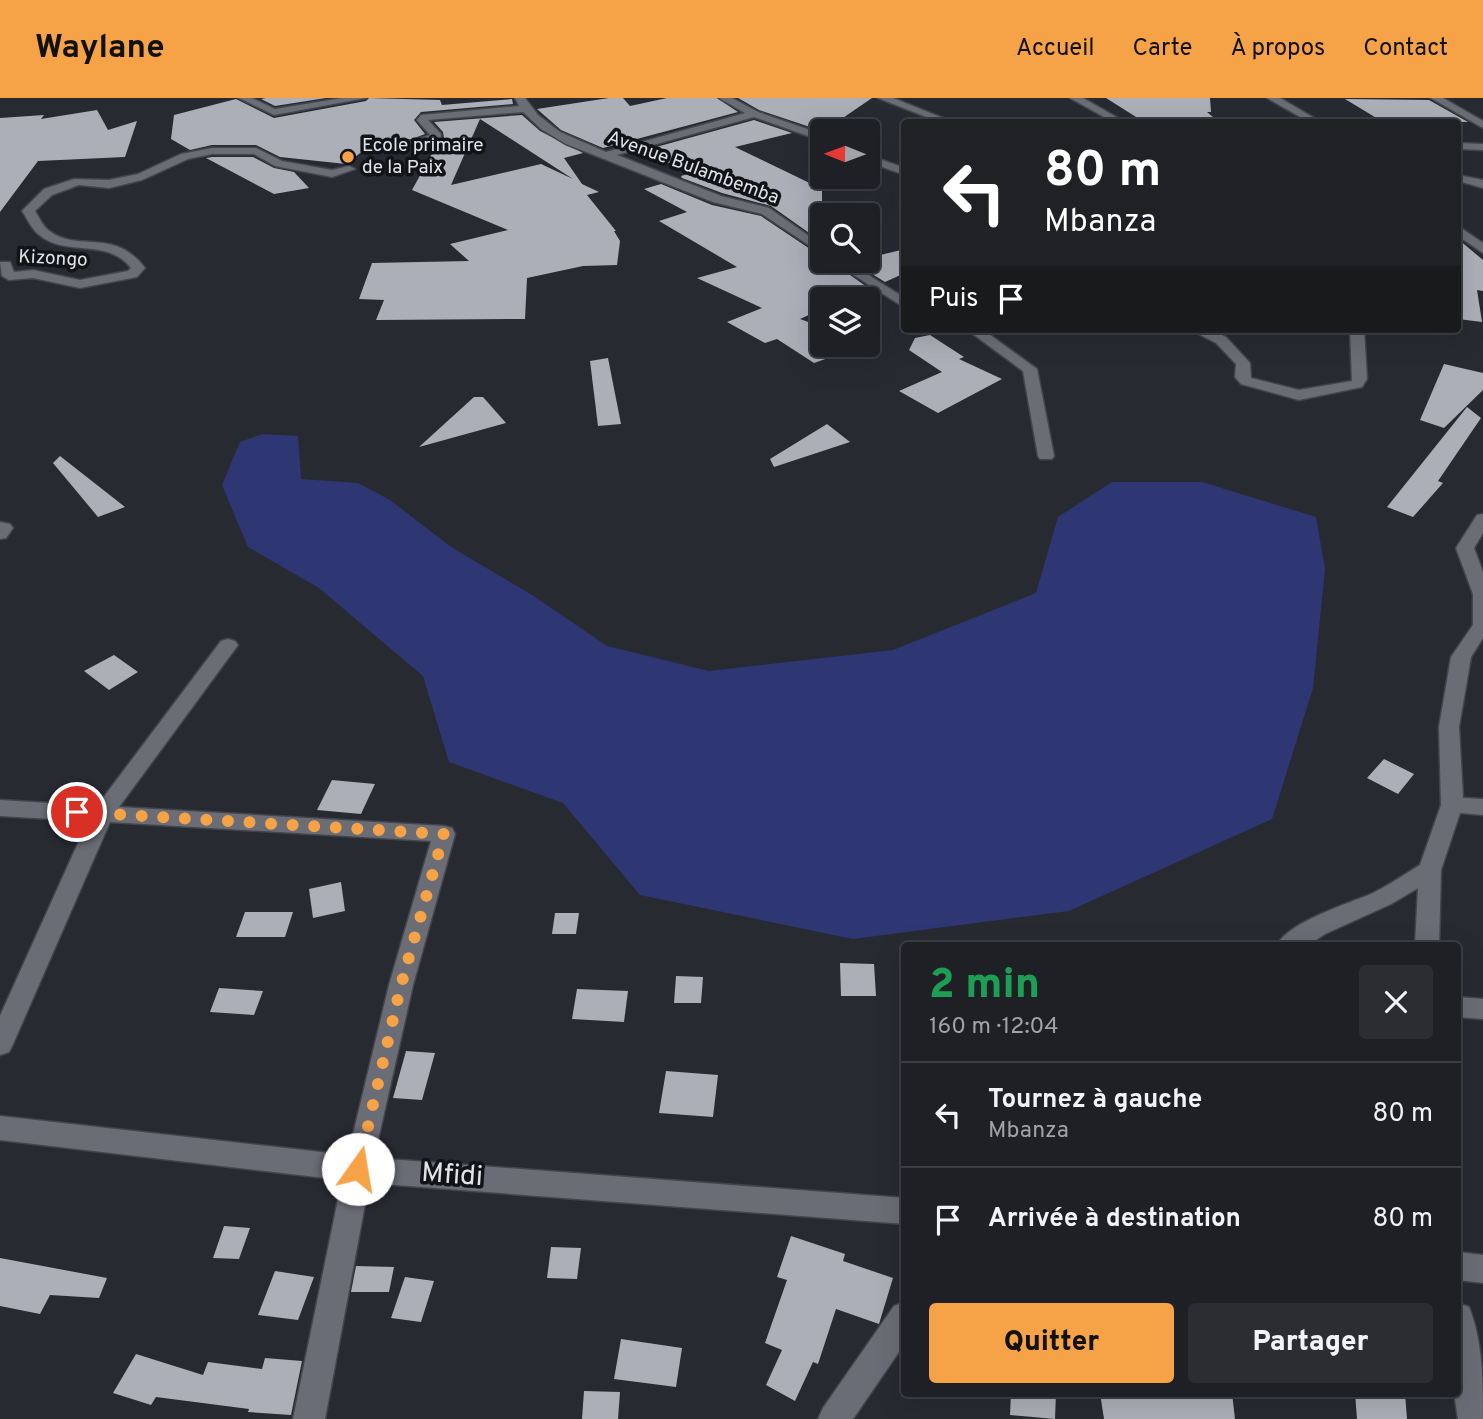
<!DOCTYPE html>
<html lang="fr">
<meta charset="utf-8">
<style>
body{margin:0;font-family:Overpass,sans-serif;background:#2b2d32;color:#f1f3f6;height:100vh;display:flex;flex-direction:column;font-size:26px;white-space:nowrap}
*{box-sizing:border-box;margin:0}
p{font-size:23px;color:#a1a3a7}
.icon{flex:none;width:38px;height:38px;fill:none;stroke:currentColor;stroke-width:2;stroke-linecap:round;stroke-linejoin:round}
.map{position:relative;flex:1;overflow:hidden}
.drawer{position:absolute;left:901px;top:844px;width:560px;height:455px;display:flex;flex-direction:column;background:#1e2026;border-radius:7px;box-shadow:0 7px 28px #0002,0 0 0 2px #3c3e43}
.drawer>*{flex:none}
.banner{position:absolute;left:901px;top:21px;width:560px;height:214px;border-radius:7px;box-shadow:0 7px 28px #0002,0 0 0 2px #3c3e43;background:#202124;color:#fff;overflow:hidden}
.needle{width:46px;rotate:271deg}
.tools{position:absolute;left:810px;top:21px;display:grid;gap:14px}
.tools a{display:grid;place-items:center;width:70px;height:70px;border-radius:7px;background:#1e2026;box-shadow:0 7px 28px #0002,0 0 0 2px #3c3e43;font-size:35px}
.pin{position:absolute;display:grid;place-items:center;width:60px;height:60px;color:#fff;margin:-30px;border:4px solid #fff;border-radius:50%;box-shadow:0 2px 7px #0007}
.me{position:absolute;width:77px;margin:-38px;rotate:13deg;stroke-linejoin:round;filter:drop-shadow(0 0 5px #0008)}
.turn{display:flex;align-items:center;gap:24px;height:147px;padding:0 28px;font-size:32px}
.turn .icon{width:91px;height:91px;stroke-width:2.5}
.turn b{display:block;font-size:49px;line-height:60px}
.then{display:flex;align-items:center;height:66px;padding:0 28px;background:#0003;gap:14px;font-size:26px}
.round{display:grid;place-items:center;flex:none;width:74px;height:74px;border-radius:7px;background:#2b2d32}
.overview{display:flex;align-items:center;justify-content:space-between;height:119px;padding:0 28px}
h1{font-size:42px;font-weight:800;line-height:52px;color:#1e9e55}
.button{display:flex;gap:14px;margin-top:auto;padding:14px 28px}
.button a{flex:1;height:80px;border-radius:7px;background:#f6a247;color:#111;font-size:28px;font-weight:800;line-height:80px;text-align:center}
.button a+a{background:#2b2d32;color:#f1f3f6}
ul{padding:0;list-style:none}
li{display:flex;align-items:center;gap:21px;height:105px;padding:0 28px;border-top:2px solid #3c3e43}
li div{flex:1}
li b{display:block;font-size:26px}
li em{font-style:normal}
header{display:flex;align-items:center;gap:42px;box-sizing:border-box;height:98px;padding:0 35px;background:#f6a247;color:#111}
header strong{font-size:33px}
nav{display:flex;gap:38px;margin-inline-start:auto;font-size:24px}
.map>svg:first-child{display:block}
.green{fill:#2f3674}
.building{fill:#acaeb8;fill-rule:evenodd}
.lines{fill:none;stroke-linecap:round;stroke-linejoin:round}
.street-casing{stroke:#43454b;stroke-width:3}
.street{fill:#6b6d76;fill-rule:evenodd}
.route{stroke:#f6a247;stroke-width:12;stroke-dasharray:0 21.6}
.poi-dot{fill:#f6a247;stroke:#121316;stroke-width:2.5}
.labels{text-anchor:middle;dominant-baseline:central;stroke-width:7;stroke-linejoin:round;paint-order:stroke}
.far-poi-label{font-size:19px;fill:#e1e3e8;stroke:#121316;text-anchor:start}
.far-street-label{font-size:19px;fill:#e1e3e8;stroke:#121316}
.near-street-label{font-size:28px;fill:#e1e3e8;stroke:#121316}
</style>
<header>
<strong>Waylane</strong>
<nav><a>Accueil</a><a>Carte</a><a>À propos</a><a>Contact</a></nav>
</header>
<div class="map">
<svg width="1483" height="1321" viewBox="0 0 1483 1321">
<rect width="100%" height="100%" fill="#282a32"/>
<polygon class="green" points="262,336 298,338 301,381 358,385 390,402 451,449 532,497 607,548 709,573 893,552 1036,495 1058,419 1112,384 1202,384 1316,419 1325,471 1313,590 1272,721 1069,813 853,841 640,797 563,705 449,664 423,578 319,490 248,449 222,387 240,344"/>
<g class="building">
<polygon points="266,0 326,0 275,8 261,1"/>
<polygon points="369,0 440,2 442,7 512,1 513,6 421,14 414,22 425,36 412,41 373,45 346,66 280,59 256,47 212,47 190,52 171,41 174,17 236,1 274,20 366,3"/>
<polygon points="609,0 623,0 630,8 667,0 717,0 738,14 603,50 561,32 537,11"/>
<polygon points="738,0 872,0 837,24 813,30 759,12"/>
<polygon points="1106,0 1210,0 1211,14 1207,14 1219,24 1144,24"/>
<polygon points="1345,1 1429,2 1468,24 1383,24"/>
<polygon points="97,12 108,32 137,23 125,59 38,63 0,114 0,20 44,17 41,21"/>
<path d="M522 17 540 33 583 55 564 60 582 86 599 94 587 97 616 133H614L620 143 617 167 583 168 527 180 525 221 376 222 384 202 359 201 372 165 469 163 450 146 508 132 412 92 439 43 444 40 443 34 434 24ZM480 21 508 39 573 81 541 66 451 87Z"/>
<polygon points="754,22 792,35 735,49 822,91 822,144 771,108 722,95 682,80 681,78 694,74 638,54"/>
<polygon points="212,59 253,59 274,70 294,74 309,90 274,96 206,60"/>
<polygon points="661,86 712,107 761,118 822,159 822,163 830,163 870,191 846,201 822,201 822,211 800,221 822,229 822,247 865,247 814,265 777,241 765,245 727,224 762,210 697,180 737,169 659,123 687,114 644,91"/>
<polygon points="1458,141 1483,162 1483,193 1477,192 1482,224 1458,221"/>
<polygon points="905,151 905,175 885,184 851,163 868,163 868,160"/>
<polygon points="930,237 964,259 959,261 1002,281 938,315 899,293 942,274 909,252 915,240"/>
<polygon points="608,260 621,326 598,328 590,263"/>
<polygon points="1444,266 1483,275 1483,292 1444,330 1420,322"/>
<polygon points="474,299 483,299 506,325 419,349"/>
<polygon points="1467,309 1481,320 1438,383 1443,385 1413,419 1387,409"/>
<polygon points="827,326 850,344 774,369 770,361"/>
<polygon points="60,358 125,409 98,419 53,365"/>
<polygon points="114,557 138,574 109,592 84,573"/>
<polygon points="1384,661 1414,676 1398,696 1367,680"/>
<polygon points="332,682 375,686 361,716 317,712"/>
<polygon points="341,784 345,813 313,820 309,791"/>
<polygon points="245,814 293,814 285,839 236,839"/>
<polygon points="555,815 579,815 576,836 552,836"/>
<polygon points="840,865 874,866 876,898 841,898"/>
<polygon points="676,878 703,879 701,905 674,905"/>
<polygon points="219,890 263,893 254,917 210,914"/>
<polygon points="577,891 628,893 624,924 572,921"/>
<polygon points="406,953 435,955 422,1002 393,1000"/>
<polygon points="666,973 718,977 713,1019 659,1015"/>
<polygon points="224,1128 250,1130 239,1161 213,1160"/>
<polygon points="791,1138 845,1156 843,1163 893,1180 879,1226 836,1211 818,1266 813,1264 795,1303 766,1287 782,1252 765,1245 787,1182 777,1179"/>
<polygon points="551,1149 581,1150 577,1181 547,1180"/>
<polygon points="0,1160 107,1180 99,1200 50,1197 40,1216 0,1208"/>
<polygon points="356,1168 394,1169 389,1194 351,1194"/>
<polygon points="275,1173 314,1179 298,1222 258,1217"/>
<polygon points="405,1179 434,1183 421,1224 391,1220"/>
<polygon points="621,1241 682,1250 676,1289 614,1281"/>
<polygon points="136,1256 203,1277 208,1264 262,1271 265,1260 302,1263 291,1317 248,1314 249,1311 156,1299 151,1307 113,1295"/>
<polygon points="584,1293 620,1294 618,1321 582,1321"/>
<polygon points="1011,1295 1056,1295 1055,1321 1010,1317"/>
<polygon points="1100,1295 1232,1295 1235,1321 1104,1321"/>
<polygon points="1355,1295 1405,1295 1407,1321 1357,1321"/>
</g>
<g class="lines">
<defs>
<g id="street">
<polygon points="239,0 252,0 275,11 342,0 366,0 274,17"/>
<polygon points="515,0 525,0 538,17 560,34 606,54 745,15 719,0 732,0 758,14 822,36 822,43 754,19 617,57 721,98 769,110 822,147 822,156 762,116 713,104 566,46 541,31 523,14 428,22 441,36 441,40 408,50 402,47 430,37 417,22 421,17 519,8"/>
<polygon points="878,0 893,0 953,24 939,24"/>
<polygon points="1070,0 1083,0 1125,24 1113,24"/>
<polygon points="1267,0 1280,0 1321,24 1309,24"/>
<polygon points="1431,0 1443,0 1483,23 1483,30"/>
<polygon points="1458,45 1483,46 1483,52 1458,51"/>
<path d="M212 50H256L282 63 332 72 349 68 355 71 332 79 275 68 254 56H212L188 61 142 82 109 90 79 87 52 97 35 113C39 119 42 127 48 132 78 156 113 128 145 170L137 179 80 190 33 180 9 182 2 178 0 164H10L14 174 33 172 80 182 128 173 131 170C107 139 65 160 38 136 31 130 27 120 22 113L44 91 74 81 109 82 138 76 181 56Z"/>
<polygon points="868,57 905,70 905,77 868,64"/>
<polygon points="1458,77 1483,82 1483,90 1458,83"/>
<polygon points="1458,128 1483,145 1483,155 1458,138"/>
<polygon points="832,163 846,163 905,200 905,210"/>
<polygon points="966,231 982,231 1037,271 1054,358 1052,361 1040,361 1038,358 1023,273"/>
<polygon points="1021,231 1115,231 1108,235 1028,235"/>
<polygon points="1189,231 1208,231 1226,239 1250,265 1251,280 1299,292 1352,283 1350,231 1364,231 1367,281 1362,289 1299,302 1241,286 1235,279 1236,266 1216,245"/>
<path d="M1483 416V435L1474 450 1483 474V540L1471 559 1459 629 1463 700 1483 701V717L1460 715 1441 772 1439 847H1415L1418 790 1391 806 1325 836 1308 847H1277C1290 823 1348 806 1373 795 1389 787 1405 776 1420 767L1441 707 1439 629 1451 559 1473 527V496L1456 450 1477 417Z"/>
<polygon points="0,424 10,426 13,430 6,440 0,441"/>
<polygon points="228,541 235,543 238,547 119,709 444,728 452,730 455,736 413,887 374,1060 905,1100 905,1126 369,1085 325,1321 293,1321 342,1082 0,1042 0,1018 348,1057 389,887 431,743 110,724 13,946 9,954 0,957 0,918 88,723 0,718 0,702 97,708 221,543"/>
<polygon points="1458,899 1483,901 1483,921 1458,919"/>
<polygon points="1458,1154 1483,1157 1483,1185 1458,1182"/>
<polygon points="905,1204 905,1245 853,1321 818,1321 823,1310 894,1208"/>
<path d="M1458 1205 1469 1209C1483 1244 1483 1285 1483 1321H1458L1454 1295H1458Z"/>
</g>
</defs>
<use href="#street" class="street-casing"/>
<use href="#street" class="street"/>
</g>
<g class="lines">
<polyline class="route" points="77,714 444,736 401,887 358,1071"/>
</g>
<circle class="poi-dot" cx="348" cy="59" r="7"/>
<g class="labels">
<g class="far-poi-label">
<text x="362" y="48">Ecole primaire<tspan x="362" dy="22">de la Paix</tspan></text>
</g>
<g class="far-street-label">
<text transform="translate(693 70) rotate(20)">Avenue Bulambemba</text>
<text transform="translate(53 161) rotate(3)">Kizongo</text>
</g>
<g class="near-street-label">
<text transform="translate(452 1078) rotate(4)">Mfidi</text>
</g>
</g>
</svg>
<div class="tools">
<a><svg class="needle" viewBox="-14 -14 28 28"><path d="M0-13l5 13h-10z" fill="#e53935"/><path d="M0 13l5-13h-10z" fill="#a1a3a7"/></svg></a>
<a><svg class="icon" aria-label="search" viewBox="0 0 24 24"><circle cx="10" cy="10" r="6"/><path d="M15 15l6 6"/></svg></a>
<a><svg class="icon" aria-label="layers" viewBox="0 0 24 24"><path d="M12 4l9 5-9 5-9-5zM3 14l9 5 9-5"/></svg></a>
</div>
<div class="pin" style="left:77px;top:714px;background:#d93025"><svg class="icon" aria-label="arrive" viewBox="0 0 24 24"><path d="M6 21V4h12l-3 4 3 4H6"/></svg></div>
<svg class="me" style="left:358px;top:1071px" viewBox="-20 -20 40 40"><circle r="19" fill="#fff"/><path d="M0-13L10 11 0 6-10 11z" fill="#f6a247"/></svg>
<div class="banner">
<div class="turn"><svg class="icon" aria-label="left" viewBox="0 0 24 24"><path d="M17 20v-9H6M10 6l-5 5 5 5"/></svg><div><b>80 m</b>Mbanza</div></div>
<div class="then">Puis<svg class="icon" aria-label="arrive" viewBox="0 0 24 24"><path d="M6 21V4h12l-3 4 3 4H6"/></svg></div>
</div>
<section class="drawer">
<div class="overview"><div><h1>2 min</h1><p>160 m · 12:04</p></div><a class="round"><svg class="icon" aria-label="close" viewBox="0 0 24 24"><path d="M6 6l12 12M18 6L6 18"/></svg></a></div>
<ul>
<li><svg class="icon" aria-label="left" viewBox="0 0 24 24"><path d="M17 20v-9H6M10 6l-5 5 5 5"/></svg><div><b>Tournez à gauche</b><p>Mbanza</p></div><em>80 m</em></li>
<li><svg class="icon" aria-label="arrive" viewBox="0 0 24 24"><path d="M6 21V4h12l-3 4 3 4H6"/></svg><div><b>Arrivée à destination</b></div><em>80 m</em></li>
</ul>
<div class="button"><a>Quitter</a><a>Partager</a></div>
</section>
</div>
